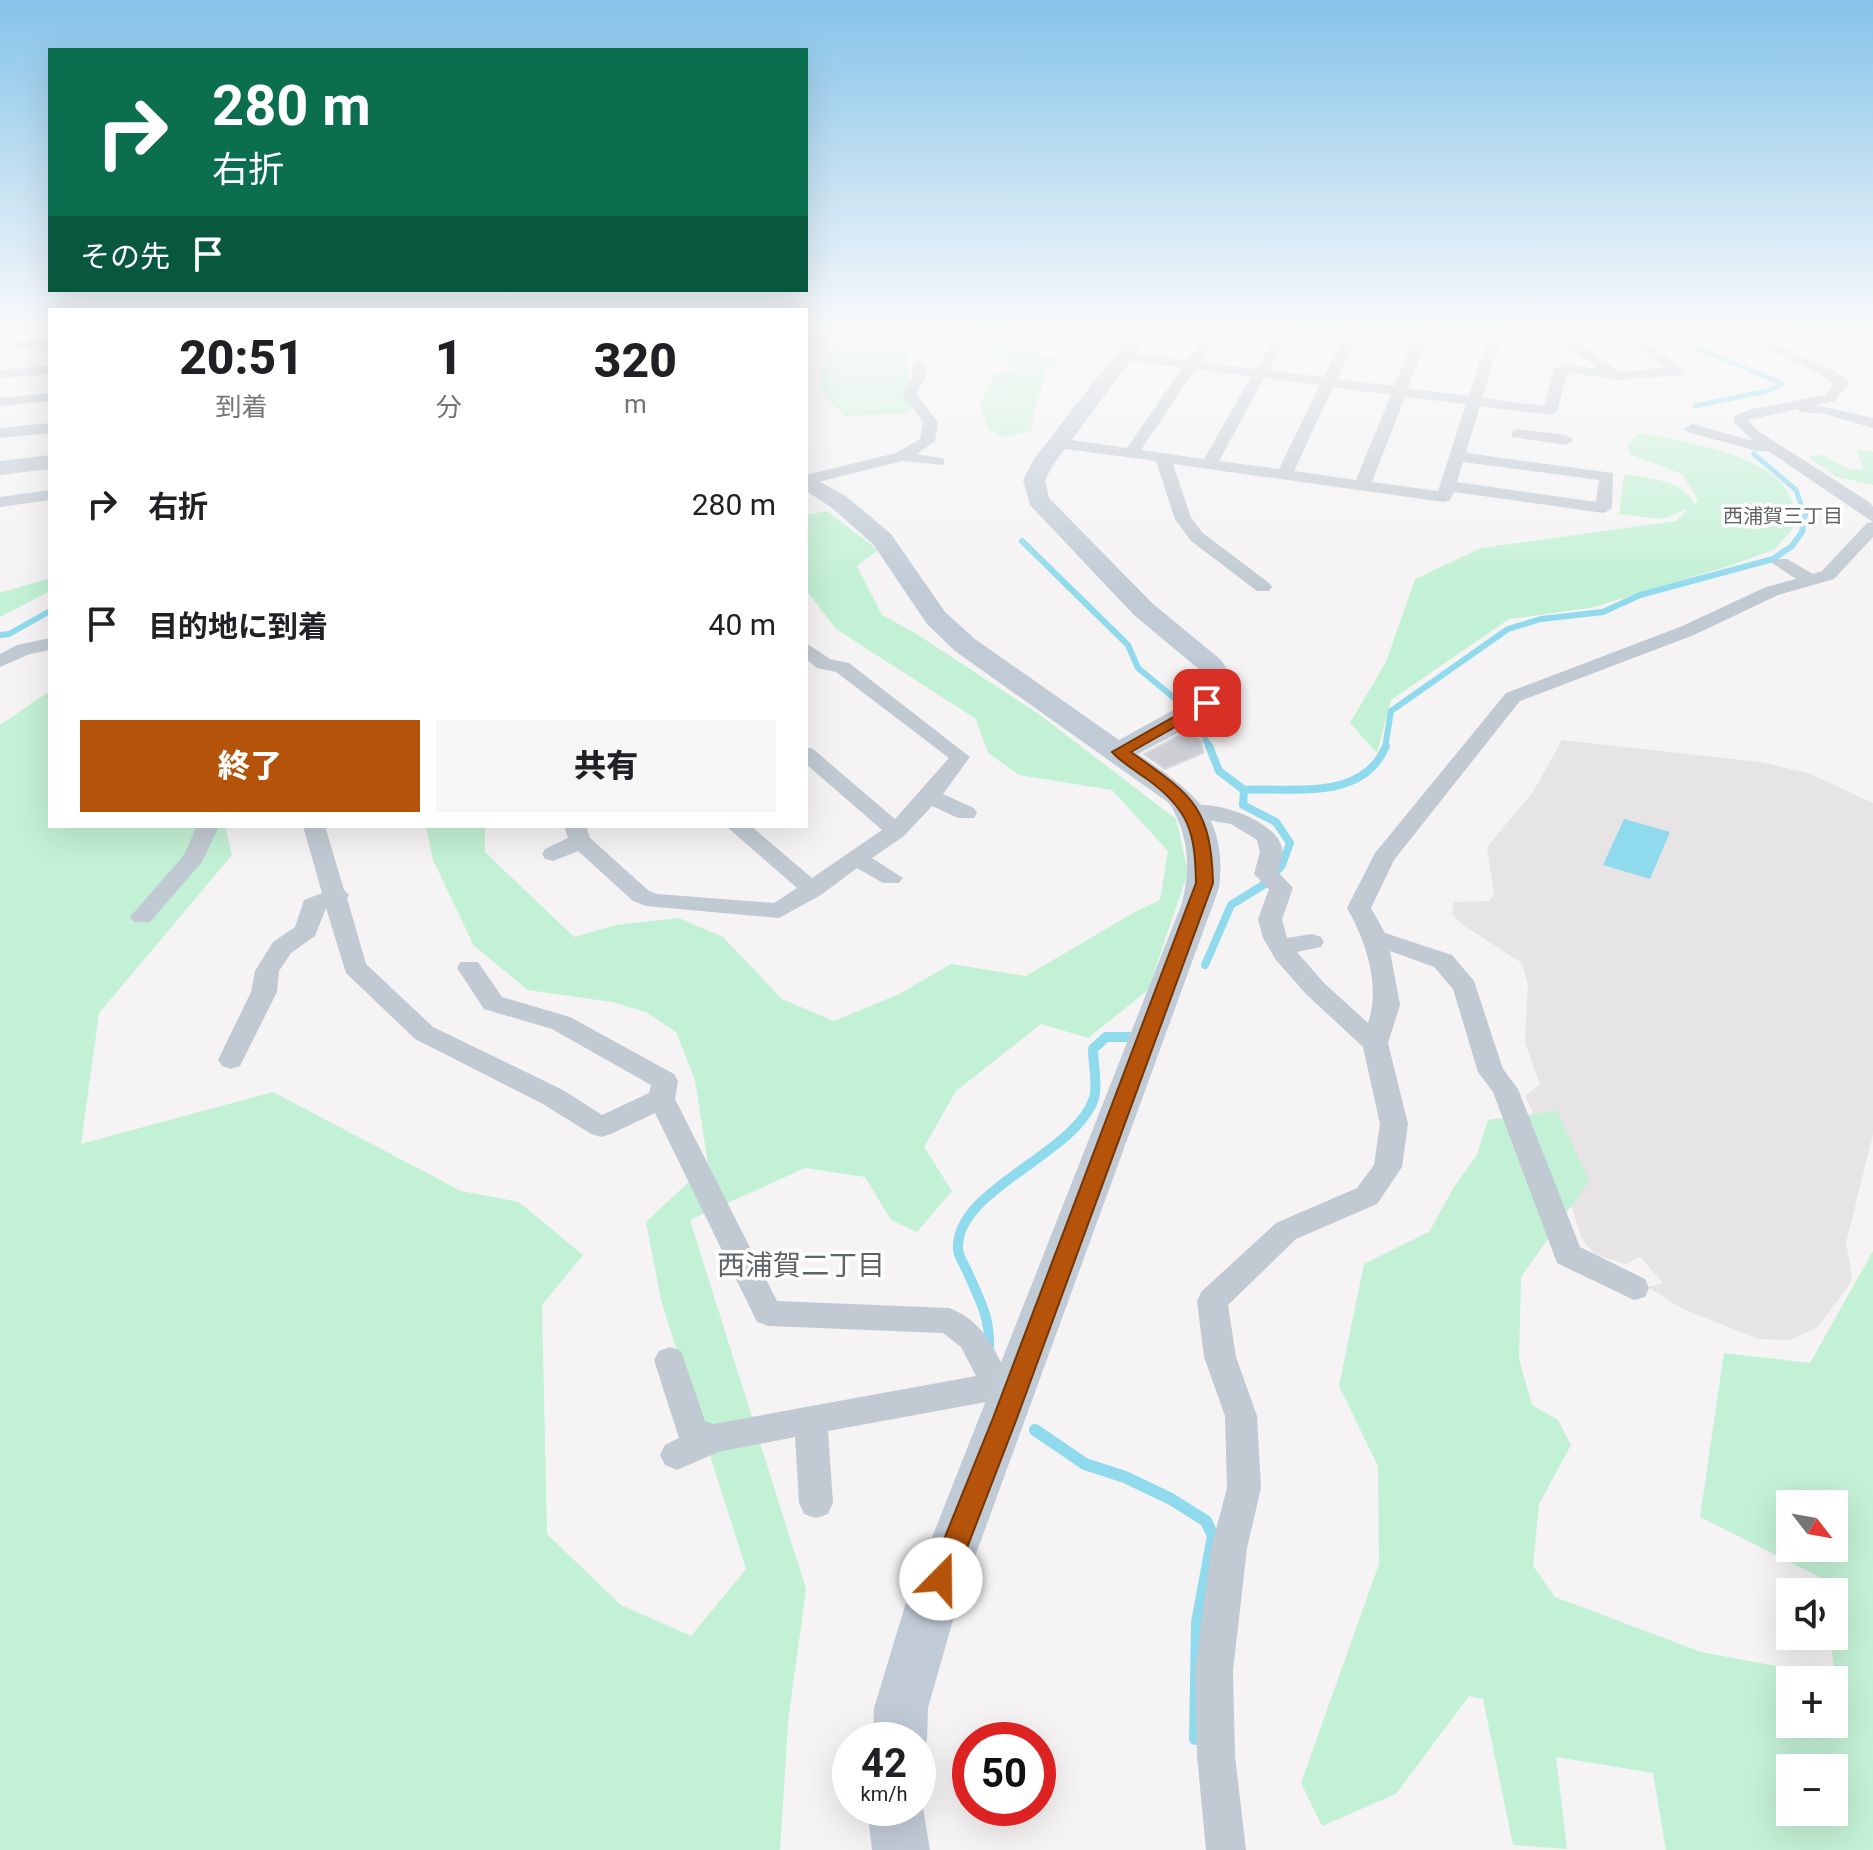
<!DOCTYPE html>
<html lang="ja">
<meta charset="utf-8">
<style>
body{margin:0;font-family:Roboto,"Noto Sans JP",sans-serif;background:#f6f6f6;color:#202124;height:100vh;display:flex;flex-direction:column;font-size:30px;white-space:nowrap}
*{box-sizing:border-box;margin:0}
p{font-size:26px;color:#757577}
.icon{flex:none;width:44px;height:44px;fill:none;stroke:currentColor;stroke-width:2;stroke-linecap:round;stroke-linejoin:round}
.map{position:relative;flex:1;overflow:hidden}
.details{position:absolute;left:48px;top:308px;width:760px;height:520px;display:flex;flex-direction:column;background:#fff;border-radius:0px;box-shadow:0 8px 32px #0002}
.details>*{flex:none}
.guide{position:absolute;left:48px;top:48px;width:760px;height:244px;border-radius:0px;box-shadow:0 8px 32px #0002;background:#0b6e4f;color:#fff;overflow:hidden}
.needle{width:52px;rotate:121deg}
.tools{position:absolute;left:1776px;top:1490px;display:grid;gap:16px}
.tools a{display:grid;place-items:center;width:72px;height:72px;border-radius:0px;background:#fff;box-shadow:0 8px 32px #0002;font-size:40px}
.speed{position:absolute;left:832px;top:1722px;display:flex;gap:16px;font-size:40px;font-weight:700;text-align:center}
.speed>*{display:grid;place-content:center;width:104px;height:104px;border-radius:50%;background:#fff;box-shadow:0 8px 32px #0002;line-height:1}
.speed small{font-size:20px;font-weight:400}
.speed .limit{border:12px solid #d22;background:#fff;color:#111}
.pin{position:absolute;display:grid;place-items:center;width:68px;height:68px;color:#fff;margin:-34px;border-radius:16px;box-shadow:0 4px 12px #0006}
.me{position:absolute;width:88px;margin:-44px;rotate:22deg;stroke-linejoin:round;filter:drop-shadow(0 0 6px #0008)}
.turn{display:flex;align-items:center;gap:28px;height:168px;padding:0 32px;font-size:36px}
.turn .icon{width:104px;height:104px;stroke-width:2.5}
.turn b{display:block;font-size:56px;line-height:68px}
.then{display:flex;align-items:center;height:76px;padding:0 32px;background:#0003;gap:16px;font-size:30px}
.eta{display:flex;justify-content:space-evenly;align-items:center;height:136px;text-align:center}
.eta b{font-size:48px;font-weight:800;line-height:56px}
.button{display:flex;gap:16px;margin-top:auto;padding:16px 32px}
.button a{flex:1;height:92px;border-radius:0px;background:#b45309;color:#fff;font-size:32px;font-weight:800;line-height:92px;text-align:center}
.button a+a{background:#f6f6f6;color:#202124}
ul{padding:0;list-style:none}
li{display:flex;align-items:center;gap:24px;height:120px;padding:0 32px}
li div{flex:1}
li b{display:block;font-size:30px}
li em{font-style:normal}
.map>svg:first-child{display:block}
.education{fill:#e6e4e5}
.green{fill:#c3f1d5;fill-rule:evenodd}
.water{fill:#90daee}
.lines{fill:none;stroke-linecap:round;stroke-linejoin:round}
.stream-far4{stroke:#90daee;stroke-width:5}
.stream-far3{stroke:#90daee;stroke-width:6}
.stream-far2{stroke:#90daee;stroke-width:8}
.stream-far1{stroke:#90daee;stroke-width:10}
.stream{stroke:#90daee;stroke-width:12}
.building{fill:#cdcfd5;stroke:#d7d9de;stroke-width:2}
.street{fill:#c1cad2;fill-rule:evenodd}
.secondary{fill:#c1cbd6;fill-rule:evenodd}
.route{fill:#b45309;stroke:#753606;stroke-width:2}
.labels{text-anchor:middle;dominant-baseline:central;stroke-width:7;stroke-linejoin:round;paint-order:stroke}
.far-neighbourhood-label{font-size:20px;fill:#5f6368;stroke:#fff}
.near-neighbourhood-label{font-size:28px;fill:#5f6368;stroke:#fff}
</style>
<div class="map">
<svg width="1873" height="1850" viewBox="0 0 1873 1850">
<rect width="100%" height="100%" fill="#f5f3f3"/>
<polygon class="education" points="1562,740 1760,762 1808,773 1873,803 1873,1134 1846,1243 1852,1276 1851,1282 1818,1327 1790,1340 1759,1339 1681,1308 1648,1287 1663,1283 1640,1257 1626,1264 1594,1254 1582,1239 1558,1165 1525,1096 1540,1084 1525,1043 1528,985 1522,963 1463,925 1452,914 1454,902 1489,901 1494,895 1487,847 1533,792"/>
<g class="green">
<path d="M836 329H959L1016 349 1064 359 1047 370 1033 416 1032 430 1005 437 989 430 980 405 994 373 1016 369 1000 354C978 357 966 355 951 338L909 335 907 369 919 398 909 414 844 416 821 392 819 378 836 345Z"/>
<path d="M1640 433C1680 440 1764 454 1787 490 1794 501 1795 513 1796 525L1775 549 1729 566 1590 608 1509 619 1391 700 1377 753 1350 723 1386 662 1415 579 1481 548 1676 521 1688 509 1662 519 1619 514 1624 474C1646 478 1685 480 1694 504L1698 500 1682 474 1629 454 1628 444Z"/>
<polygon points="1856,449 1873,452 1873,485 1837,477 1808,457 1819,454 1849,469 1864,469"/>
<polygon points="827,511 878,550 857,566 882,615 915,633 1040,715 1176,819 1188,872 1148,990 1088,1038 1041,1024 956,1091 924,1147 952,1191 917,1232 891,1220 865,1177 805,1168 690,1220 806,1589 788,1722 780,1850 0,1850 0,725 50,691 50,826 225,826 232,855 99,1013 81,1144 273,1092 461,1191 519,1202 583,1255 542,1305 547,1534 621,1605 691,1636 746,1569 661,1300 646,1222 708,1164 695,1080 676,1032 646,1012 612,1002 528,990 474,946 433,860 426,826 485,826 485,852 574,937 616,925 679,918 723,937 782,999 834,1021 899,994 951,964 1026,976 1133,913 1160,900 1168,851 1112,790 1019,775 988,753 976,719 836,629 806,590 806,515"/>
<polygon points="50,578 50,591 0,617 0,593"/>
<path d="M1557 1111 1589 1181 1521 1277 1519 1359 1532 1405 1558 1420 1571 1445 1539 1504 1533 1566 1555 1597 1701 1652 1835 1677 1830 1636H1834V1592H1824L1823 1579 1700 1517 1724 1353 1810 1363 1873 1251V1850H1666L1653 1773 1556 1757 1567 1849 1513 1845 1483 1699 1469 1696 1396 1794 1322 1826 1301 1783 1379 1564 1378 1466 1339 1386 1364 1264 1429 1232 1454 1187 1477 1155 1488 1120ZM1790 1504H1834V1548H1790ZM1790 1680H1834V1724H1790ZM1790 1768H1834V1812H1790Z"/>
</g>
<polygon class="water" points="1624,819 1670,832 1650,879 1603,865"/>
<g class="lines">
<g class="stream-far4">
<polyline points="1681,329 1685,339 1696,348 1782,383 1771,390 1695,406"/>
<polyline points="1754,454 1796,490 1805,516"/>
</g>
<g class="stream-far3">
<polyline points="1022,541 1128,645 1138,668 1179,702"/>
<polyline points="0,635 9,634 50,611"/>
<polyline points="1198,720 1209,748"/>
<polyline points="1385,748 1391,711 1508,629 1541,619 1603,612 1640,595 1773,559 1792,546 1802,532 1805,514"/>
</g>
<g class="stream-far2">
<polyline points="1209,746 1219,771 1244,790"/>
<path d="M1205 965 1231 905 1268 882 1282 865 1290 843 1276 822 1243 805 1244 790C1293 787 1363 802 1386 746"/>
<polyline points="1106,1037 1134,1037"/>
</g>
<path class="stream-far1" d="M989 1348C990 1316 980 1301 968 1273 965 1266 959 1257 958 1250 954 1189 1076 1155 1094 1098 1098 1085 1093 1063 1093 1049L1106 1037H1134"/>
<polyline class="stream" points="1035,1430 1085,1464 1125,1477 1171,1499 1206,1521 1213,1536 1197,1622 1195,1739"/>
</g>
<polygon class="building" points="1187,731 1201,740 1203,753 1165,769 1144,754"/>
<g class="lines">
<g class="street">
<polygon points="1021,329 1060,329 1134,339 1141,343 1134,347 1027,333"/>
<path d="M1208 329H1221L1200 362 1256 369 1278 329H1292L1269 370 1324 377 1347 329H1361L1337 379 1394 386 1417 329H1431L1408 388 1469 396 1488 335 1508 329H1560L1620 372 1664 368 1612 329H1627L1685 371 1678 375 1618 380 1568 372 1557 411 1550 415 1480 406 1466 453 1613 473 1612 508 1604 513 1454 492 1450 500 1444 502 1173 464 1191 518 1203 533 1269 583 1272 587 1269 591H1257L1191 541 1175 519 1156 461 1058 448 1050 443 1058 438 1127 448 1182 368 1125 360 1118 356 1125 352 1187 360ZM1547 332 1599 369 1566 364 1554 368 1544 406 1482 398 1501 338ZM1195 369 1251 377 1204 459 1141 450ZM1264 378 1320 385 1279 469 1219 461ZM1333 387 1391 395 1356 480 1294 471ZM1405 397 1466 404 1438 491 1372 482ZM1463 462 1599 480 1596 502 1457 482Z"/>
<path d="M1746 329H1759C1782 355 1820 359 1847 380L1849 383 1835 401 1816 405 1873 418V428L1825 414 1800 412 1798 409 1748 420 1758 431 1869 502 1873 507V537L1834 579 1778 595 1694 635 1520 701 1394 860 1371 908 1385 933 1452 955 1474 981 1503 1069 1518 1089 1580 1247 1645 1279 1649 1288 1645 1297 1634 1300 1557 1263 1493 1092 1478 1072 1453 989 1434 967 1390 951 1400 1005 1388 1043 1408 1124 1402 1167 1377 1204 1296 1239 1228 1305 1236 1357 1257 1416 1261 1488 1247 1548 1233 1671 1235 1756 1246 1850H1206L1197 1756 1195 1671 1211 1548 1227 1488 1225 1416 1204 1357 1197 1301 1201 1292 1276 1223 1357 1188 1374 1165 1380 1124 1363 1047 1306 994 1276 960 1263 938 1258 919 1269 889 1254 874 1260 852 1257 840 1231 824 1183 816 1180 811C1194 793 1275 816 1282 848 1284 856 1280 864 1278 872L1293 888 1282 919 1287 938 1312 934 1321 937 1324 942 1321 947 1297 952 1324 983 1368 1023C1381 986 1366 941 1347 908L1375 853 1506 693 1680 627 1766 587 1796 579 1772 563 1775 559H1787L1813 574 1822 571 1867 523 1873 522 1768 451H1757L1687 432 1684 429 1692 424 1753 441 1734 422V416L1752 409 1825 395 1834 384C1806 361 1769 359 1746 329Z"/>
<polygon points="50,338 50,346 0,350 0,342"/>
<polygon points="920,360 927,364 926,378 916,394 938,422 935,441 917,454 944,459 944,465 902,461 806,485 806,475 896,453 920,439 923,422 902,394 912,378 913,364"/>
<polygon points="50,366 50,374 0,378 0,370"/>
<polygon points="50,393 50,401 0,406 0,398"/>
<polygon points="50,423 50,433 0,438 0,428"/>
<polygon points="1517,429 1566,435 1574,440 1566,445 1512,437 1512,431"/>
<polygon points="50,490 50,500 0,507 0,497"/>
<polygon points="50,638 50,650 30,654 0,667 0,654 17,645"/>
<polygon points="806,643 830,659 849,663 970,757 943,794 974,808 977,813 974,818 958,818 932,806 904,836 872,858 903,878 899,883 883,883 857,868 821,895 779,918 646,906 633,901 578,851 553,861 545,859 542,854 545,849 568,838 564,826 586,826 590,838 649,891 657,894 774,903 797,888 726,826 751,826 812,878 882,830 806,764 806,747 813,749 895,819 949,758 836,672 817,668 806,659"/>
<polygon points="197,826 219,826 202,862 150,922 134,922 130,917 184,855"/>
<path d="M303 826H325L344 890 349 895 347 898 366 964 433 1027 563 1090 602 1115 649 1093 651 1085 552 1029 484 1009 457 968 460 962H478L502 997 570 1017 674 1074 678 1081 675 1099 777 1301 949 1308C982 1320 993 1347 1008 1376L1025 1382 1030 1392 1025 1402 1014 1406 997 1400 828 1431 833 1503 828 1514 816 1518 804 1514 799 1503 795 1437 718 1452 677 1470 665 1465 660 1455 665 1445 679 1438 654 1360 659 1351 670 1347 681 1351 705 1421 713 1424 976 1376 961 1347 943 1333 768 1326 757 1322 655 1113 611 1134 601 1137 591 1134 543 1104 415 1039 346 973 326 908 315 936 291 953 279 971 277 992 240 1066 231 1069 222 1066 218 1060 251 992 255 971 273 942 295 927 304 900 322 893Z"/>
</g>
<g class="secondary">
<path d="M1135 329H1154L1053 465 1045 480 1049 498 1152 603 1221 660 1234 680C1225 716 1169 736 1138 754 1193 792 1228 814 1219 888L957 1606 928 1708 927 1740 918 1760V1740H873L874 1708 905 1606 1182 903C1191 867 1189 835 1169 803L955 651 927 624 873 544 831 507 806 491V474L847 497 891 534 945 612 975 639 1119 740 1197 697 1204 690 1206 680 1201 671 1134 615 1030 505 1023 480 1034 459Z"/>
<polygon points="50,455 50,469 0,475 0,461"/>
<polygon points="918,1795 923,1808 930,1850 872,1850 867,1808 918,1808"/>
</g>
</g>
<linearGradient id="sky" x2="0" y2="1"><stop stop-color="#85c3ea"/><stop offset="0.56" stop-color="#fafafa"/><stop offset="1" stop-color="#fafafa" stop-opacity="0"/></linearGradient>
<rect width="1873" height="588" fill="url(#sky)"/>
<path class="route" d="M1207 698 1215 703 1212 706 1131 752C1191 795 1211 805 1213 883L1017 1418 955 1579 951 1588 941 1591 932 1588 928 1579 993 1418 1196 883C1195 833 1190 810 1147 779 1136 771 1122 763 1112 752Z"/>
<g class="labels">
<g class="far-neighbourhood-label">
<text x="1783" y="516">西浦賀三丁目</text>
</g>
<g class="near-neighbourhood-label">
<text x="801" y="1265">西浦賀二丁目</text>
</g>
</g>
</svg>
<div class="tools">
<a><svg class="needle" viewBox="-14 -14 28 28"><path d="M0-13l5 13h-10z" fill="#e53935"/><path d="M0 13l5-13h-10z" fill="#757577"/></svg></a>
<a><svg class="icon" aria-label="sound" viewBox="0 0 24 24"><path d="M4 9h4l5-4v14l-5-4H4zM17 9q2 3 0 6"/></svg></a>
<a>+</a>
<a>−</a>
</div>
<div class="speed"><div>42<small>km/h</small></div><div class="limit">50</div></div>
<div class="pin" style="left:1207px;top:703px;background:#d93025"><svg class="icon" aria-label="arrive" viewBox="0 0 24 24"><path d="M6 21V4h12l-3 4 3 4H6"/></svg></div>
<svg class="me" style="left:941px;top:1579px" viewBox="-20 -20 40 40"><circle r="19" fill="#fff"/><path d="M0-13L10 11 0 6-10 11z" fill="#b45309"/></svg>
<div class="guide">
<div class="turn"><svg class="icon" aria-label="right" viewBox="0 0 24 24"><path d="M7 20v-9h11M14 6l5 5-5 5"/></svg><div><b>280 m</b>右折</div></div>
<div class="then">その先<svg class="icon" aria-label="arrive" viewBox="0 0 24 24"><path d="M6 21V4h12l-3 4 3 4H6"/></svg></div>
</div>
<section class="details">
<div class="eta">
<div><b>20:51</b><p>到着</p></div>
<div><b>1</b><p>分</p></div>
<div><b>320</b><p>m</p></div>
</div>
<ul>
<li><svg class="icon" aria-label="right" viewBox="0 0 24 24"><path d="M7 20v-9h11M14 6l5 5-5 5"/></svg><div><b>右折</b></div><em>280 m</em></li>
<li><svg class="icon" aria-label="arrive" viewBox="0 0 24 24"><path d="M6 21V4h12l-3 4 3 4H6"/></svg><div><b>目的地に到着</b></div><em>40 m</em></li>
</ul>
<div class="button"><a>終了</a><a>共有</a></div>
</section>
</div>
